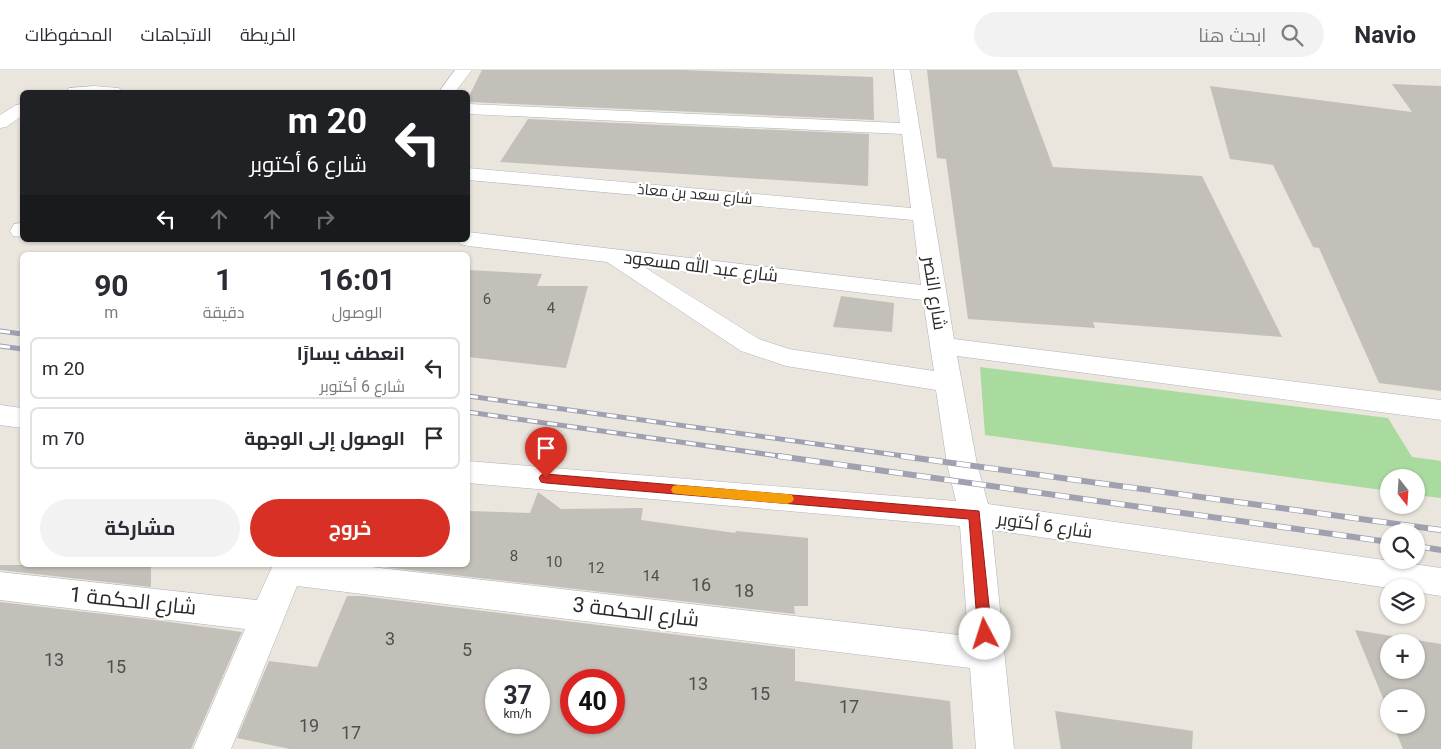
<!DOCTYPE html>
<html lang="ar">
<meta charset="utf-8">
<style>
body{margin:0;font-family:Roboto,Cairo,sans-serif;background:#f2f2f3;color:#2b2b33;direction:rtl;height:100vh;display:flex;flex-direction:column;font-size:19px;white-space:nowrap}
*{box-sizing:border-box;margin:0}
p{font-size:16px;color:#7c7c81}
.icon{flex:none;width:28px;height:28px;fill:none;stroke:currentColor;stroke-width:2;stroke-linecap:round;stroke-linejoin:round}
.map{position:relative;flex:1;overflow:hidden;direction:ltr}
.panel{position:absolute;left:20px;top:182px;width:450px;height:315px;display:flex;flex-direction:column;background:#fff;border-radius:8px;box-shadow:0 1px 4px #0004;direction:rtl}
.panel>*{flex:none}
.top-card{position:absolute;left:20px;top:20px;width:450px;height:152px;border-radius:8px;box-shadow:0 1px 4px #0004;direction:rtl;background:#202124;color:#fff;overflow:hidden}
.needle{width:32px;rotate:163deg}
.buttons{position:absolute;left:1380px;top:399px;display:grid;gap:10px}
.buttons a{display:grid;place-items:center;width:45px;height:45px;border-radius:50%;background:#fff;box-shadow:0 1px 4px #0004;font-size:25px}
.speed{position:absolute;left:485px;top:599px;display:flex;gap:10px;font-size:25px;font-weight:700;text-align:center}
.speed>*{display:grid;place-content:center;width:65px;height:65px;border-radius:50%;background:#fff;box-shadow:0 1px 4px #0004;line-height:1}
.speed small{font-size:12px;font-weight:400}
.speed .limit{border:8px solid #d22;background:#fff;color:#111}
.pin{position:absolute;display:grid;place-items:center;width:42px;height:42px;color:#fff;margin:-51px -21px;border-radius:50% 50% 50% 0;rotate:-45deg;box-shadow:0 0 5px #0007}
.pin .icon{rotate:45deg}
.me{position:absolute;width:55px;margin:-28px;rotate:355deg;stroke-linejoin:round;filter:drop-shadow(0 0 4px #0008)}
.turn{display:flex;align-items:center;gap:18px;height:105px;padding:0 20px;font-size:22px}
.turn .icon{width:65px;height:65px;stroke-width:2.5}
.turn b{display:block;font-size:35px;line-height:42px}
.lanes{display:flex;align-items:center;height:48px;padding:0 20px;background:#0003;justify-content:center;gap:25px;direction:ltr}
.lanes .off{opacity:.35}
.eta{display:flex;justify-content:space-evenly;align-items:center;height:85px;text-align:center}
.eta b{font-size:30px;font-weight:700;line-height:35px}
.action{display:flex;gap:10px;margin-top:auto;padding:10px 20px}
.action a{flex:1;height:58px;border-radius:30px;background:#d93025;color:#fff;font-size:20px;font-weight:700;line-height:58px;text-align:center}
.action a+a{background:#f2f2f3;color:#2b2b33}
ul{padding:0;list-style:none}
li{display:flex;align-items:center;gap:15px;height:62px;margin:0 10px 8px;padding:0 10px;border:2px solid #e1e1e2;border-radius:8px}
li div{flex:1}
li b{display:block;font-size:19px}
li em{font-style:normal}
header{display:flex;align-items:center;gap:30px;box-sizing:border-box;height:70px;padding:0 25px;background:#fff;border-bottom:1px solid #e1e1e2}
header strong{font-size:24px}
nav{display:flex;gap:28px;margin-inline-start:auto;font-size:18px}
.search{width:350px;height:45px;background:#f2f2f3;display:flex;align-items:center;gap:12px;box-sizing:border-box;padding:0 18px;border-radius:28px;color:#7c7c81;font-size:19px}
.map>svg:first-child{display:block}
.green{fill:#a9db9f}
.building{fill:#c2c0b9;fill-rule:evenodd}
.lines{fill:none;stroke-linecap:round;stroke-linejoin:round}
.minor-casing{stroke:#b0b0bb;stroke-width:1}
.minor{fill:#fff;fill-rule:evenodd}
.rail-far1-casing{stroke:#a0a0b1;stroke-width:5}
.rail-casing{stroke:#a0a0b1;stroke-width:6}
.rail-far1{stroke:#fff;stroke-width:3;stroke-dasharray:10;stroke-linecap:butt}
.rail{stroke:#fff;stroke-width:4.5;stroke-dasharray:14;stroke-linecap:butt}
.route{fill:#d93025;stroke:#8d1f18}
.slow{fill:#f59e0b}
.labels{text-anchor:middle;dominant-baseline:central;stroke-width:4.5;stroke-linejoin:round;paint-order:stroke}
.far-street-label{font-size:15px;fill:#292929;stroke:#fff}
.number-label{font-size:15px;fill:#4f4f4d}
.street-label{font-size:18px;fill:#292929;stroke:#fff}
.near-number-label{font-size:18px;fill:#4f4f4d}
.near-street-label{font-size:21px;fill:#292929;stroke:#fff}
</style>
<header>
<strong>Navio</strong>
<div class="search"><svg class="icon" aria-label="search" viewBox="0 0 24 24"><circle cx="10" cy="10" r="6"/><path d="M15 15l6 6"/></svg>ابحث هنا</div>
<nav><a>الخريطة</a><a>الاتجاهات</a><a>المحفوظات</a></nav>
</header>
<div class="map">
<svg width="1441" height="679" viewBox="0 0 1441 679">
<rect width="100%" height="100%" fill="#eae6dd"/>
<polygon class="green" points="980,297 1388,348 1412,387 1441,391 1441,428 1416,425 1416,408 1389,408 1389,421 985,365"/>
<g class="building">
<polygon points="482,0 681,0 873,7 874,50 468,32 468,28"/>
<polygon points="927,0 1017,0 1053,97 1202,106 1282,267 1093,252 1095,258 968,249 946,89 937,88"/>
<polygon points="1392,14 1441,16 1441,321 1379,313 1319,178 1313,177 1273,95 1230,89 1210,16 1412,42"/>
<polygon points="528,49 869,64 868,116 500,92"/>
<polygon points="468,200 542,204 537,216 588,216 566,298 468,287"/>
<polygon points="841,226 894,233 892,262 833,257"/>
<polygon points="538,422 561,439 643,438 641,450 735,463 736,461 808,468 808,536 794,536 795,544 375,496 468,495 468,441 530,443"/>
<polygon points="0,495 151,495 151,517 0,500"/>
<path d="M347 526H361L795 579V611L950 631 953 679H290L237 668 269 591 317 597ZM496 610H539V652H496ZM571 610H614V652H571Z"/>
<polygon points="0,532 155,550 242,562 191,679 0,679"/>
<path d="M1355 560 1441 574V679H1403L1393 655H1416V628H1389V643ZM1389 572H1416V600H1389Z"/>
<polygon points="1055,641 1193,661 1192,679 1061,679"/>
</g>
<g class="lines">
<defs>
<g id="minor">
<polygon points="455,0 472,0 455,22 439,22"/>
<path d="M894 0H910L954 269 1441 330V350L957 286 977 394 988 434 1441 498V526L1416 522V518H1389L992 460 1014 679H976L970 598 297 516 231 679H193L245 559 0 530V502L257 530 273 495H354L968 566 960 456 468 413V391L956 431 947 394 936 320 786 296 741 281 607 192 468 176 460 174 458 170H468V162L921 215 913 150 468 110V98L911 138 902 64 468 44V34L900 53ZM644 197 923 230 934 301 789 279 759 269Z"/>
<polygon points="94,16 119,18 122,22 66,22 69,18"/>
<polygon points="22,34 22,46 6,57 0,58 0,45 16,35"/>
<polygon points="22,153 22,167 13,166 10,161 14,154"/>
<polygon points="0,335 22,338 22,358 0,355"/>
</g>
</defs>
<use href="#minor" class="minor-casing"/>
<use href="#minor" class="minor"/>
<defs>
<g id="rail-far1">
<polyline points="0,261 22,264"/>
<polyline points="0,276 22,279"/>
<polyline points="468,326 911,387"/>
<polyline points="468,342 786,387"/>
</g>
<g id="rail">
<polyline points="778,386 1389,472"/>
<polyline points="901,386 1441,460"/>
<polyline points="1416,476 1441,480"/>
</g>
</defs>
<use href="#rail-far1" class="rail-far1-casing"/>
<use href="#rail" class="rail-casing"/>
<use href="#rail-far1" class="rail-far1"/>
<use href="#rail" class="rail"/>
</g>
<polygon class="route" points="546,404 979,441 992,564 990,568 985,570 980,568 978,564 969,449 546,413 541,412 539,408 541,405"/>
<polygon class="slow" points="678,415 787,424 792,425 794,429 792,432 787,434 678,424 673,423 671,420 673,416"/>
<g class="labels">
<g class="far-street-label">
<text transform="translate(695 124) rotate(5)">شارع سعد بن معاذ</text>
</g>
<g class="number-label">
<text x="487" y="229">6</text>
<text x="551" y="238">4</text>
<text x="514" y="486">8</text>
<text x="554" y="492">10</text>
<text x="596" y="498">12</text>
<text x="651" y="506">14</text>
</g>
<g class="street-label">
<text transform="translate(701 196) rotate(7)">شارع عبد الله مسعود</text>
<text transform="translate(935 223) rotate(81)">شارع النصر</text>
<text transform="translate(1045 455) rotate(8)">شارع 6 أكتوبر</text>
</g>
<g class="near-number-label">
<text x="701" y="514">16</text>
<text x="744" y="520">18</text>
<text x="390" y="568">3</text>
<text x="467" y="579">5</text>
<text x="54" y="589">13</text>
<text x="116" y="596">15</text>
<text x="698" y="613">13</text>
<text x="760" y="623">15</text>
<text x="849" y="636">17</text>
<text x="309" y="655">19</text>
<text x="351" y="662">17</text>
</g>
<g class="near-street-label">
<text transform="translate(133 531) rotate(6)">شارع الحكمة 1</text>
<text transform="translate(636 542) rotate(7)">شارع الحكمة 3</text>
</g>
</g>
</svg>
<div class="buttons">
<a><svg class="needle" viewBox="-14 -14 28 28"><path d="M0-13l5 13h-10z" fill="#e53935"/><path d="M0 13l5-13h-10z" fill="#7c7c81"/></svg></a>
<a><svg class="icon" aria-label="search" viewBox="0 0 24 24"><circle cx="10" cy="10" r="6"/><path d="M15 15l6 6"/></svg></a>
<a><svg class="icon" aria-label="layers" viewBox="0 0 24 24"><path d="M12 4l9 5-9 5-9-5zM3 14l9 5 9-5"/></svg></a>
<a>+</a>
<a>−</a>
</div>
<div class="speed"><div>37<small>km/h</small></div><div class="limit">40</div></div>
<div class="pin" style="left:546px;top:408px;background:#d93025"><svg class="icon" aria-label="arrive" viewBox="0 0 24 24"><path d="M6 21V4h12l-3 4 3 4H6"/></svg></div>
<svg class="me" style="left:985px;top:564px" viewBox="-20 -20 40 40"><circle r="19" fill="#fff"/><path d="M0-13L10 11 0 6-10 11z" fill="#d93025"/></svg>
<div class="top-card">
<div class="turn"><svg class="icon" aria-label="left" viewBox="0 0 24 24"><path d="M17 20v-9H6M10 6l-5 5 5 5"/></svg><div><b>20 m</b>شارع 6 أكتوبر</div></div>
<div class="lanes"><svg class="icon" aria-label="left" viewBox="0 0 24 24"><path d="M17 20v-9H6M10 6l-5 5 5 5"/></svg><svg class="icon off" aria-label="ahead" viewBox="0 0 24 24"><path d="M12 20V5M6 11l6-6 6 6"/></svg><svg class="icon off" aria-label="ahead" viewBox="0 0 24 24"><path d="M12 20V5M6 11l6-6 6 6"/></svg><svg class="icon off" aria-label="right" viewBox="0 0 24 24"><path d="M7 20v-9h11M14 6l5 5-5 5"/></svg></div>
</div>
<section class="panel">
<div class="eta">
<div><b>16:01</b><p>الوصول</p></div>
<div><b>1</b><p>دقيقة</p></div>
<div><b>90</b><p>m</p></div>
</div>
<ul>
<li><svg class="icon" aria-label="left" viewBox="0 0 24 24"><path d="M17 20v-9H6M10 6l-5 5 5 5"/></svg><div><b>انعطف يسارًا</b><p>شارع 6 أكتوبر</p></div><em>20 m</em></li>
<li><svg class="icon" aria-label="arrive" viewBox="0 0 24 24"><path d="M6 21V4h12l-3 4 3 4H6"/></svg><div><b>الوصول إلى الوجهة</b></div><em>70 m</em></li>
</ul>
<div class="action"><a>خروج</a><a>مشاركة</a></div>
</section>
</div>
